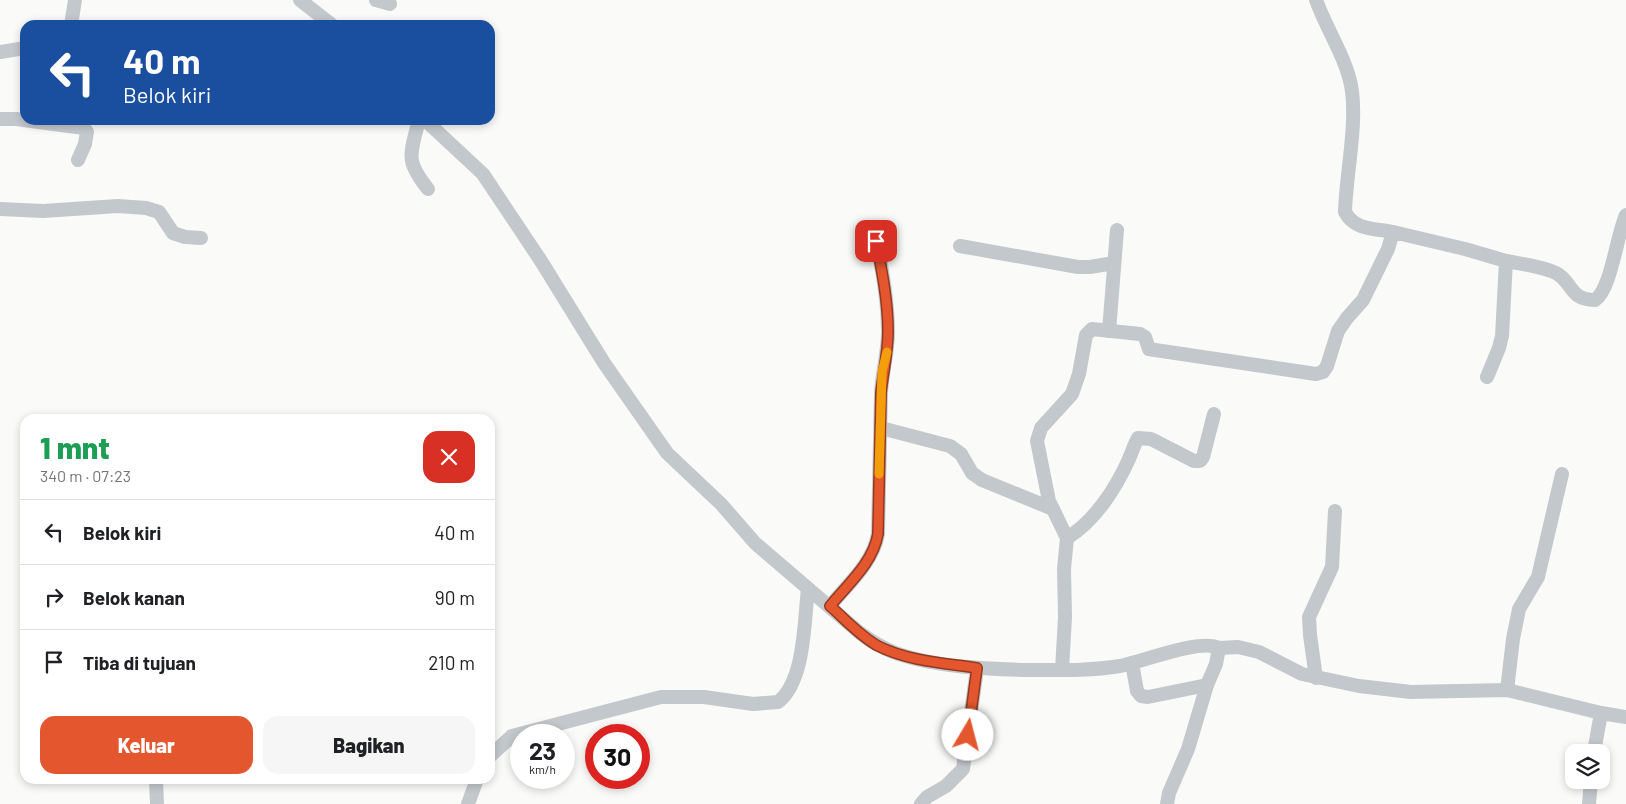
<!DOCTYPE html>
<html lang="id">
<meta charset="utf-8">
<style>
body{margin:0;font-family:Barlow,sans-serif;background:#f6f6f6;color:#202124;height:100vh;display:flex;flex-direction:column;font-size:19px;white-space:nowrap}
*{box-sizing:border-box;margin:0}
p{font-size:16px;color:#757577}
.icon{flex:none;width:28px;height:28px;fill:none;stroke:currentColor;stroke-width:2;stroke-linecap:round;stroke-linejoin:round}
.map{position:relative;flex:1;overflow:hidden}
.details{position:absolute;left:20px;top:414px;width:475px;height:370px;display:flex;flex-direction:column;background:#fff;border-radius:15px;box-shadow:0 2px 8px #0003}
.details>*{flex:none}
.banner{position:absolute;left:20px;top:20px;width:475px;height:105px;border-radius:15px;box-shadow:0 2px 8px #0003;background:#1a4fa0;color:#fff;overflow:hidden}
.controls{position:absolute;left:1565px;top:744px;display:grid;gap:10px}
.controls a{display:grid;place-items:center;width:45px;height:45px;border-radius:10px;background:#fff;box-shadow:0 2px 8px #0003;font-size:25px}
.speed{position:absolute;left:510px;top:724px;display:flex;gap:10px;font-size:25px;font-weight:700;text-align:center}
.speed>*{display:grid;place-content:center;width:65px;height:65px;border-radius:50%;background:#fff;box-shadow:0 2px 8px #0003;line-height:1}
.speed small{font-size:12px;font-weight:400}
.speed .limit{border:8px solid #d22;background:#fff;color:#111}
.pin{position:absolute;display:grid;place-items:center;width:42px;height:42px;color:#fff;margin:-21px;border-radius:10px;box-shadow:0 2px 8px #0006}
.me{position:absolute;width:55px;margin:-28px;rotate:8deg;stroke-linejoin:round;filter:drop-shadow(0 0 4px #0008)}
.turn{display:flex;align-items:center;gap:18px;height:105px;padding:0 20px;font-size:22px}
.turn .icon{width:65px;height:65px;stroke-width:2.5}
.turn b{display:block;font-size:35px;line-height:42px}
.round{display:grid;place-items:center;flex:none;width:52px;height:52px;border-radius:15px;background:#f6f6f6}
.summary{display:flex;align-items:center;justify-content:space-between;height:85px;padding:0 20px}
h1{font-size:30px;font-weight:800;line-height:38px;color:#1e9e55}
.cta{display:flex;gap:10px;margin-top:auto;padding:10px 20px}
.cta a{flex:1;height:58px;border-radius:15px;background:#e4572e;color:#fff;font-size:20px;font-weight:800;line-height:58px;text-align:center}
.cta a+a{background:#f6f6f6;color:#202124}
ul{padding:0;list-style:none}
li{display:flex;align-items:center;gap:15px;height:65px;padding:0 20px;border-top:1px solid #e0e0e0}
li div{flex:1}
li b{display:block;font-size:19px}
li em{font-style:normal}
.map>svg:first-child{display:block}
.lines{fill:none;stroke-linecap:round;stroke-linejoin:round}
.street{stroke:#c3c8cc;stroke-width:14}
.route-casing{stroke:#94391e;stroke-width:12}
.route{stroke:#e4572e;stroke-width:9}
.slow{stroke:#f59e0b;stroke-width:9}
</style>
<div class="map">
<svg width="1626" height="804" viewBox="0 0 1626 804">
<rect width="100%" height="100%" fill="#fafaf8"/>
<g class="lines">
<g class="street">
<polyline points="300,0 332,25"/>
<polyline points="376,0 390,4"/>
<path d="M1316 0C1326 28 1345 56 1351 85 1358 123 1346 173 1345 212 1355 231 1375 228 1393 232"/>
<polyline points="71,25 75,0"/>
<polyline points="0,52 25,48"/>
<polyline points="0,119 16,119 84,128 87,132 85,144 78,160"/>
<path d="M419 120C410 155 405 160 428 189"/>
<path d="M425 120 483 174 541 261 604 363 667 453 721 504 755 543 860 633C871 641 881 647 893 652 933 667 986 669 1028 670 1058 670 1090 671 1120 666 1142 662 1200 638 1219 648L1216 664 1207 685 1188 749 1169 793 1167 804"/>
<polyline points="0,209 43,211 118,206 146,208 159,212 173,233 185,237 201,238"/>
<polyline points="960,246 1078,267 1090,267 1114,263"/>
<path d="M1506 261C1522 264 1541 266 1556 273 1573 282 1569 300 1595 300 1611 290 1617 234 1626 215"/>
<polyline points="1109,331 1117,230"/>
<polyline points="881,428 950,446 961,454 972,473 982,480 1053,509"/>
<path d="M1067 538C1095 521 1116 488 1129 459 1132 452 1134 445 1138 438L1151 439 1194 461H1200L1203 457 1214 414"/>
<path d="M830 606C848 584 873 563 878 534L881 393C882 372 888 353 888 332 888 301 882 271 877 241"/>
<polyline points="1219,648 1238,647 1259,652 1302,674 1359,686 1411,692 1507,690 1601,713"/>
<polyline points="1132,663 1137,691 1141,696 1148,697 1207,685"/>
<polyline points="1062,670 1065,617 1064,569 1067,538 1049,501 1037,441 1041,428 1072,394 1079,374 1086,335 1092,329 1140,334 1145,337 1149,349 1155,350 1316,374 1323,372 1327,366 1338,331 1347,318 1363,300 1388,249 1393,232 1465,249 1506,261 1502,336 1499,348 1487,377"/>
<polyline points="1316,678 1310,635 1309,617 1332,567 1335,511"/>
<polyline points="1507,690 1513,639 1519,609 1538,577 1562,474"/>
<polyline points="1594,752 1601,713 1626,717"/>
<path d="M490 756 512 736 661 697H704L753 704 778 702C805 681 804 622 808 589"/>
<polyline points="156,779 157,804"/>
<polyline points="468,804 477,779"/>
<polyline points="921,804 927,797 946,786 963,769 977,669"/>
<polyline points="1589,804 1591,780"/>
</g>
</g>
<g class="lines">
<defs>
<path id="route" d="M876 241C882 271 888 301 888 332 888 353 883 373 881 393L878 534C873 563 848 584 830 606 845 619 860 636 878 646 908 661 944 663 977 668L968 735"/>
</defs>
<use href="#route" class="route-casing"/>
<use href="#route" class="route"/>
<polyline class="slow" points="879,474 882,372 887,352"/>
</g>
</svg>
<div class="controls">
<a><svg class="icon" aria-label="layers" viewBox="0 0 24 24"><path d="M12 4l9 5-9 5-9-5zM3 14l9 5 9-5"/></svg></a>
</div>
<div class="speed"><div>23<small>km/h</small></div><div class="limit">30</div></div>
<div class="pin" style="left:876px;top:241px;background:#d93025"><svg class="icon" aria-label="arrive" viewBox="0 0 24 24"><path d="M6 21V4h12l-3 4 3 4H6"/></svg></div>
<svg class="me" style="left:968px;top:735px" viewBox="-20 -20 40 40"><circle r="19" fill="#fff"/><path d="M0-13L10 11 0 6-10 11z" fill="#e4572e"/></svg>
<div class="banner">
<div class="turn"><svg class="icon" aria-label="left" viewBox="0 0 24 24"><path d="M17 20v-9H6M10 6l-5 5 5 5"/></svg><div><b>40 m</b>Belok kiri</div></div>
</div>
<section class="details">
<div class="summary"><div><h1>1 mnt</h1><p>340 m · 07:23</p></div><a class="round" style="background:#d93025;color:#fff"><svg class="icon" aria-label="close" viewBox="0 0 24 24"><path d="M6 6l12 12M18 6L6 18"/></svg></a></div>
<ul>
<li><svg class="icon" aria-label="left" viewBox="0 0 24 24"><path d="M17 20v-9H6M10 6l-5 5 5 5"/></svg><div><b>Belok kiri</b></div><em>40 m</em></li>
<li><svg class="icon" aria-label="right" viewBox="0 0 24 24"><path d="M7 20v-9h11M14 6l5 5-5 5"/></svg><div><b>Belok kanan</b></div><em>90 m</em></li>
<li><svg class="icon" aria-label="arrive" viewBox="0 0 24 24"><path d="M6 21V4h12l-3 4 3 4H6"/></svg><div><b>Tiba di tujuan</b></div><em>210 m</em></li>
</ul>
<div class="cta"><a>Keluar</a><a>Bagikan</a></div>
</section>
</div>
